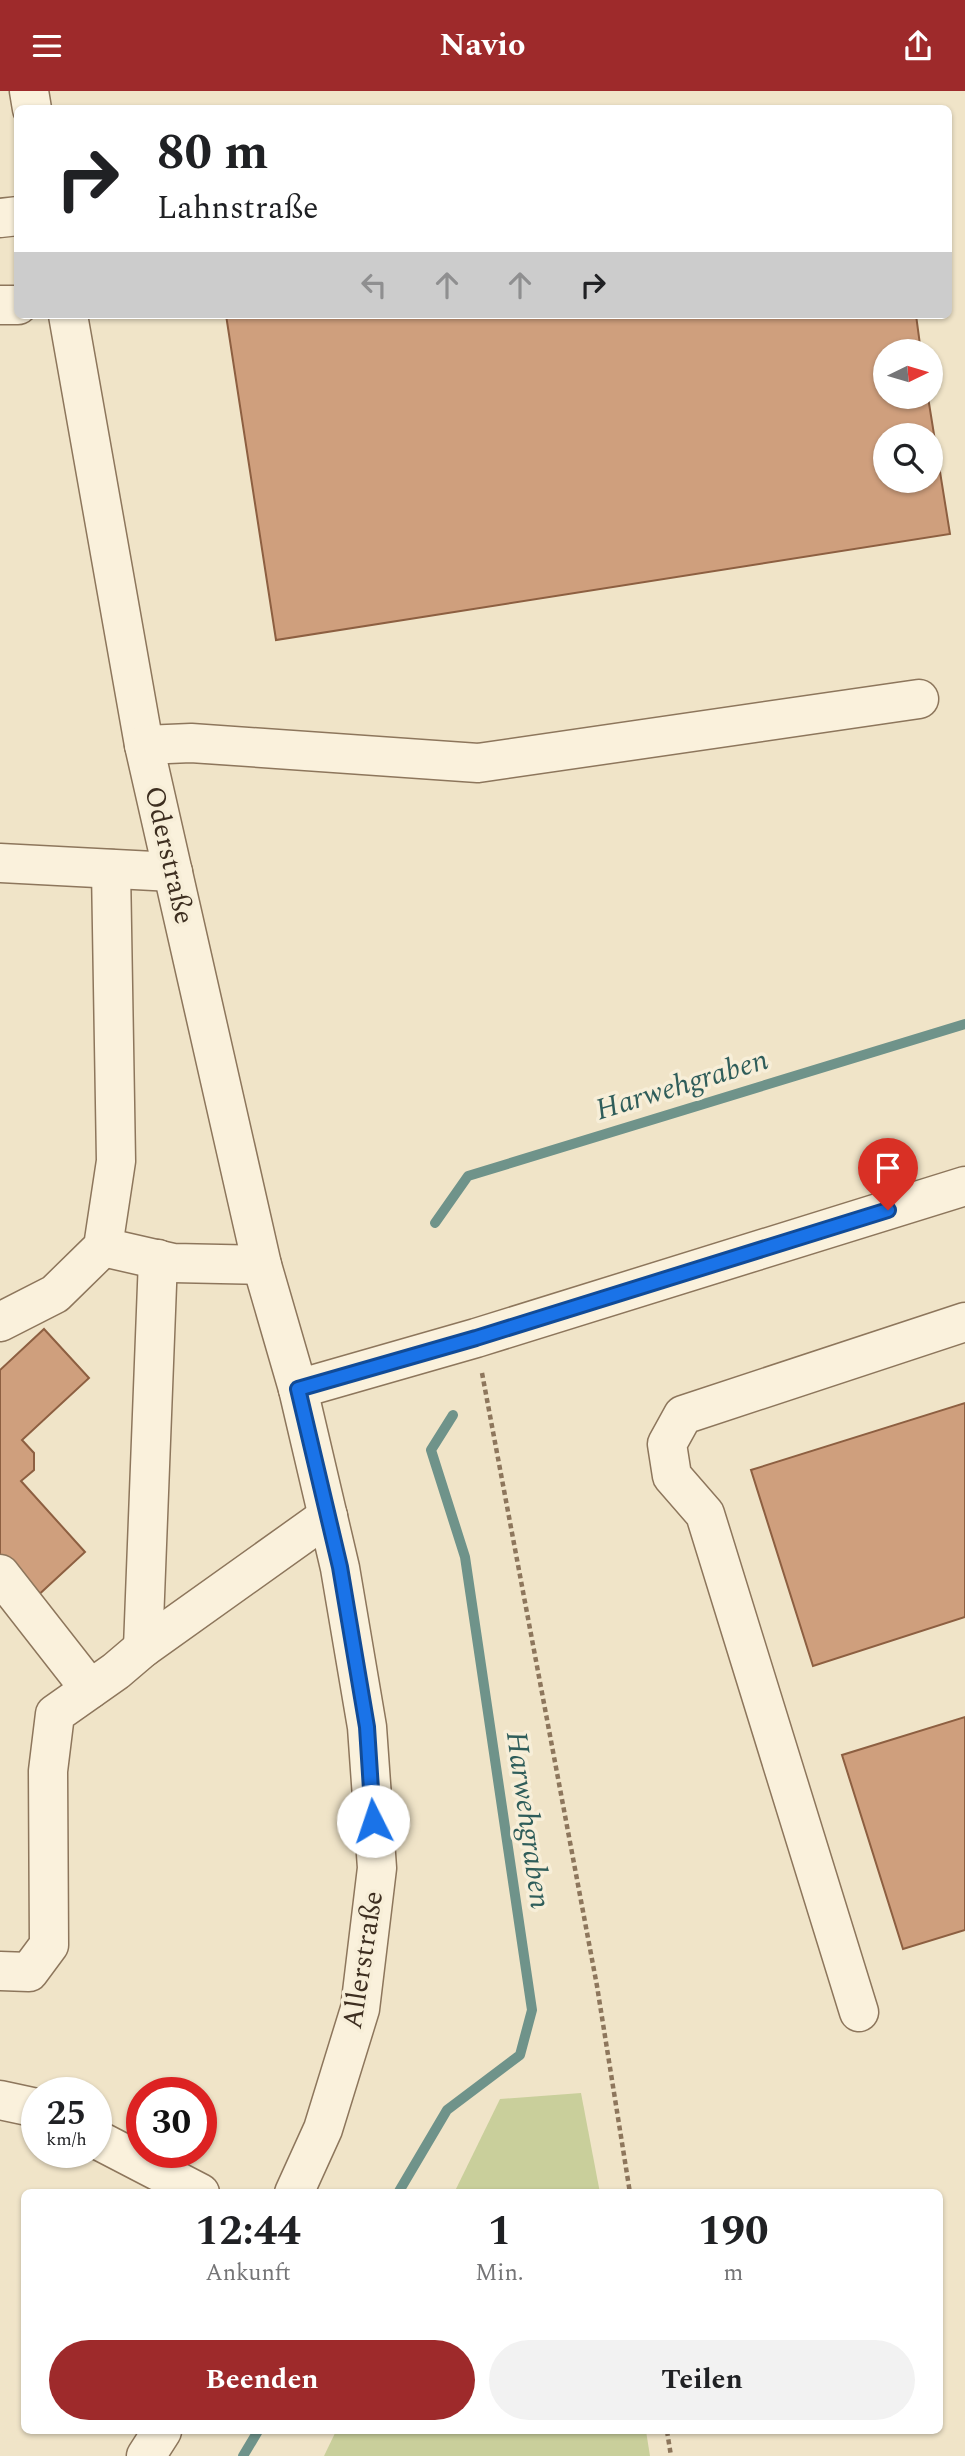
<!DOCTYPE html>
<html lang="de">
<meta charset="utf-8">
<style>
body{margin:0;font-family:Spectral,serif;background:#f2f2f2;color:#202124;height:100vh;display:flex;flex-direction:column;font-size:26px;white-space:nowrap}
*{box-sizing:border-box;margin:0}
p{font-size:23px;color:#757577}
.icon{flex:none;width:38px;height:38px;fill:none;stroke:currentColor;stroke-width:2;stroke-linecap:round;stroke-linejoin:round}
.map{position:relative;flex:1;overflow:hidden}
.side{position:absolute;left:21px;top:2098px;width:922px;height:245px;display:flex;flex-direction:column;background:#fff;border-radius:10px;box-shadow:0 2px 5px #0004}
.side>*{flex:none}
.top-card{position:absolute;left:14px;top:14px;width:938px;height:214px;border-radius:10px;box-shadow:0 2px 5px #0004;background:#fff;color:#202124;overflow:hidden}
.needle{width:46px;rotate:85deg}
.fabs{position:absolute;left:873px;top:248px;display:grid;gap:14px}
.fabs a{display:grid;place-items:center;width:70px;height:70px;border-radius:50%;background:#fff;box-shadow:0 2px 5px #0004;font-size:35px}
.speed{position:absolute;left:21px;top:1986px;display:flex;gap:14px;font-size:35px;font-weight:700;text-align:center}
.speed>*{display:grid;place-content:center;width:91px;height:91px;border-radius:50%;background:#fff;box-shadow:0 2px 5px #0004;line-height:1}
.speed small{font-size:18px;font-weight:400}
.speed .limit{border:10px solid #d22;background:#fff;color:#111}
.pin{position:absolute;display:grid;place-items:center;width:60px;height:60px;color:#fff;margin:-72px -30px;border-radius:50% 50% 50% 0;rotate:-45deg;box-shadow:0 0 7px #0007}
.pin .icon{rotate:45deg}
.me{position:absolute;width:77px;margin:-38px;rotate:356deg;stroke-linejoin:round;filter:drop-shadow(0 0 5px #0008)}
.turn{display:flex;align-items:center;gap:24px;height:147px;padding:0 28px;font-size:32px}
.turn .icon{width:91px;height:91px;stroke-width:2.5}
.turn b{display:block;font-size:49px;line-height:60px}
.lanes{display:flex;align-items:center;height:66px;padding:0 28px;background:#0003;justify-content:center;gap:35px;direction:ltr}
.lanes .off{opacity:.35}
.eta{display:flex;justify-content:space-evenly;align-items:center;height:119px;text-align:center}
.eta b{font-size:42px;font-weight:700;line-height:49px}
.action{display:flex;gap:14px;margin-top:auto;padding:14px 28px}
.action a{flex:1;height:80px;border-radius:42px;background:#9e2a2b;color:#fff;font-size:28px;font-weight:700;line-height:80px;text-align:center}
.action a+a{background:#f2f2f2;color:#202124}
header{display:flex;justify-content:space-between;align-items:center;height:91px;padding:0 28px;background:#9e2a2b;color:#fff;font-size:32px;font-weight:700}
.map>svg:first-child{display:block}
.green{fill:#c9cf9b}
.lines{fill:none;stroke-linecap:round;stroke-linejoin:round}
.stream{stroke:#6f938a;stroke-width:10}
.building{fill:#cf9f7d;stroke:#8d5f41;stroke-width:2;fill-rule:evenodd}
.minor-casing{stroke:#8d765c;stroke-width:41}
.path{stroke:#8d765c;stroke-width:4.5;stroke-dasharray:5 3.5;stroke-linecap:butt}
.minor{stroke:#faf1dc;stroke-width:38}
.route-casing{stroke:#114b97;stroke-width:18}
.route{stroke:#1a73e8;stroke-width:12}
.labels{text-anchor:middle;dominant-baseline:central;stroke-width:7;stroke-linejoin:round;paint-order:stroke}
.street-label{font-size:28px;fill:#3d2e20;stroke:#f7eed8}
.water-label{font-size:30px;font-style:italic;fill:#2f5d5a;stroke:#f7eed8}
</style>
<header><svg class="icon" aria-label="menu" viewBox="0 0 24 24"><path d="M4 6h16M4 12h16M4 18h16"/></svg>Navio<svg class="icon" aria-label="share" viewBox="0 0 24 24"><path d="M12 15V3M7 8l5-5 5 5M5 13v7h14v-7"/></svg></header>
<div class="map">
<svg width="965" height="2365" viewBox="0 0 965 2365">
<rect width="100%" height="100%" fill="#f0e4c8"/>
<g class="green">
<polygon points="581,2002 600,2102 454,2102 500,2008"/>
<polygon points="336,2340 646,2340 650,2365 324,2365"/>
</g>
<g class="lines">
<g class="stream">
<polyline points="435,1132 468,1085 965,933"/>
<polyline points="398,2102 447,2019 520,1964 532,1919 465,1466 431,1359 453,1324"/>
<polyline points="243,2365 258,2340"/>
</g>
</g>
<g class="building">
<path d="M226 224H916L921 261H886V306H928L950 443 276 549ZM886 345H931V390H886Z"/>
<polygon points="44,1238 89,1287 22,1349 34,1362 34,1379 21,1390 85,1461 34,1508 0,1471 0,1279"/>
<polygon points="965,1312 965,1526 813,1575 751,1379"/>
<polygon points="965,1626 965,1839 903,1858 842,1664"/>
</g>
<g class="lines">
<defs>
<g id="minor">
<polyline points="29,0 32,18"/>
<polyline points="0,127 18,125"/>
<polyline points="0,214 18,214"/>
<polyline points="68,224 144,654 262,1174 298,1298 340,1477 367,1636 377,1777 360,1918 323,2038 294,2102"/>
<polyline points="144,654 191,652 478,672 919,608"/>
<polyline points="0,772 173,781"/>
<polyline points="103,1156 173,1172 262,1174"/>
<polyline points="0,1231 55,1203 103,1156 116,1070 111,778"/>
<polyline points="298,1298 476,1247 965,1095"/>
<polyline points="0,1483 90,1598"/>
<polyline points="143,1557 158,1168"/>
<polyline points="0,1880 29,1881 49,1854 48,1680 55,1623 116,1580 143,1557 328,1425"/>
<polyline points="859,1921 705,1423 672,1385 667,1353 683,1324 965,1231"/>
<polyline points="0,2009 37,2017"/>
<polyline points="96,2048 200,2102"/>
<polyline points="146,2365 162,2340"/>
</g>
</defs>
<use href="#minor" class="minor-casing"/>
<g class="path">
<polyline points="482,1282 597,1895 630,2102"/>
<polyline points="667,2340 671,2365"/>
</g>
<use href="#minor" class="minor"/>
</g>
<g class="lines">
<defs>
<polyline id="route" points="373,1730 367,1636 340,1476 298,1298 476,1247 888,1119"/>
</defs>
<use href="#route" class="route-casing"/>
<use href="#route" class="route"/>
</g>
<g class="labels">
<g class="street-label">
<text transform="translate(169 764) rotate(77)">Oderstraße</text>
<text transform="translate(363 1869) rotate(-81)">Allerstraße</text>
</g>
<g class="water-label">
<text transform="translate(682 994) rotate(-17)">Harwehgraben</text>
<text transform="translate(528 1729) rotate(82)">Harwehgraben</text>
</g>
</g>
</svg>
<div class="fabs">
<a><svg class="needle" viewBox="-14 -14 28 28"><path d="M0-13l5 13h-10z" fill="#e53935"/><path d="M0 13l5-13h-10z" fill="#757577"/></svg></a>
<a><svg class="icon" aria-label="search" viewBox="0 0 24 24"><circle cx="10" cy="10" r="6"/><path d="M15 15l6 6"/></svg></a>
</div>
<div class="speed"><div>25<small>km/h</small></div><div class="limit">30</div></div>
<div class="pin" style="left:888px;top:1119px;background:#d93025"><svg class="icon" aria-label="arrive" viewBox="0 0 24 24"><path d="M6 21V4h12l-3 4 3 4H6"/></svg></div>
<svg class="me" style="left:373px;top:1730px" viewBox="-20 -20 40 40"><circle r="19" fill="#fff"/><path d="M0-13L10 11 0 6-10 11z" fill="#1a73e8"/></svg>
<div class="top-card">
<div class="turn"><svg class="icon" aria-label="right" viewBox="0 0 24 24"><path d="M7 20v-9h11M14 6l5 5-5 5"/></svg><div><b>80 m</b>Lahnstraße</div></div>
<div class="lanes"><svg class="icon off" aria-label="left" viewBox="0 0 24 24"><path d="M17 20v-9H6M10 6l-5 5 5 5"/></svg><svg class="icon off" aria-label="ahead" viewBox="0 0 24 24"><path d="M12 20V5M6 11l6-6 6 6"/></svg><svg class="icon off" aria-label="ahead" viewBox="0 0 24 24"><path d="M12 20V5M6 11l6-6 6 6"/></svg><svg class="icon" aria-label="right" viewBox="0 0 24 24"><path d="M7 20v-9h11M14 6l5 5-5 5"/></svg></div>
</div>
<section class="side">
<div class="eta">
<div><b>12:44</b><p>Ankunft</p></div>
<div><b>1</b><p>Min.</p></div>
<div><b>190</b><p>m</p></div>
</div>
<div class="action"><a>Beenden</a><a>Teilen</a></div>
</section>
</div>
